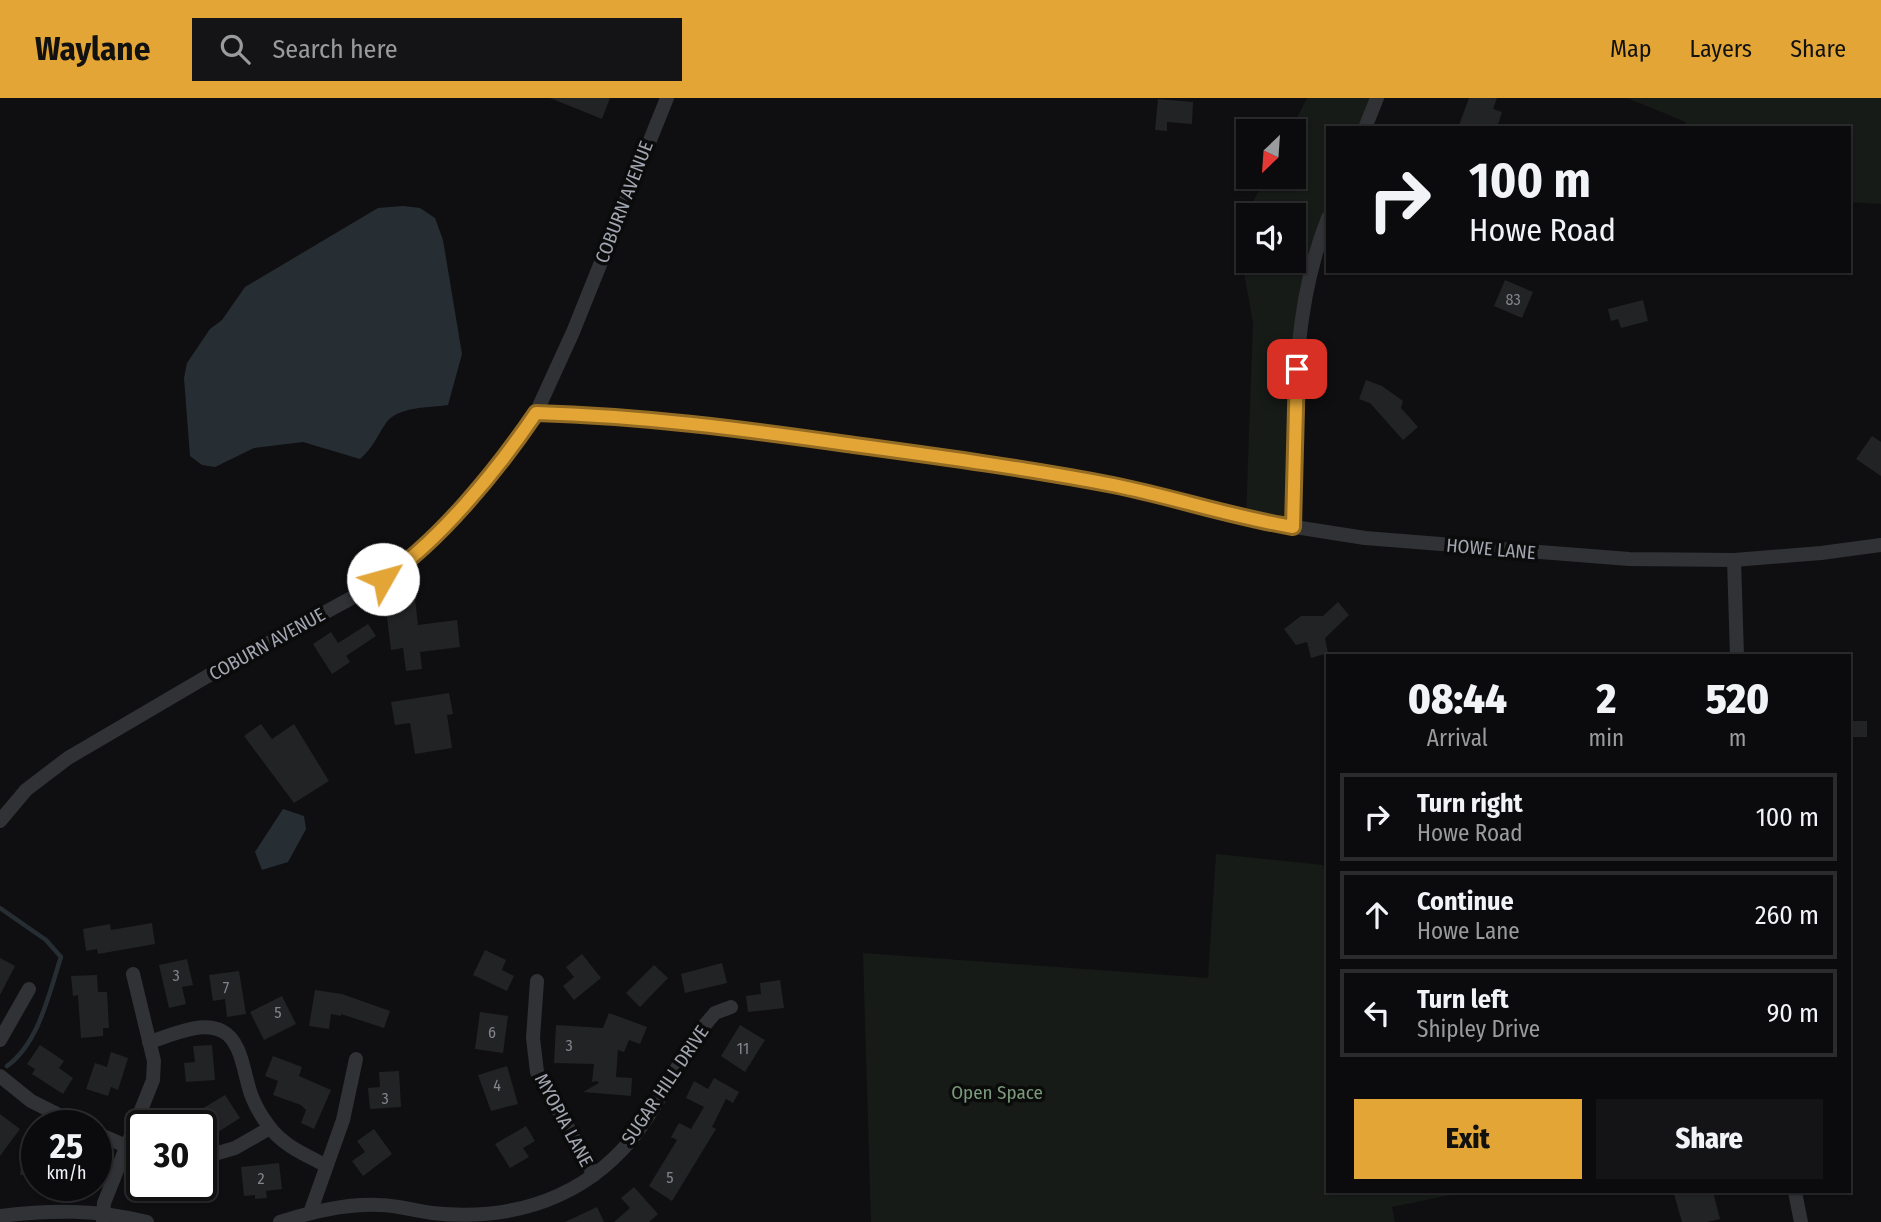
<!DOCTYPE html>
<style>
body{margin:0;font-family:"Fira Sans Condensed",sans-serif;background:#141416;color:#f1f3f6;height:100vh;display:flex;flex-direction:column;font-size:26px;white-space:nowrap}
*{box-sizing:border-box;margin:0}
p{font-size:23px;color:#9a9b9d}
.icon{flex:none;width:38px;height:38px;fill:none;stroke:currentColor;stroke-width:2;stroke-linecap:round;stroke-linejoin:round}
.map{position:relative;flex:1;overflow:hidden}
.details{position:absolute;left:1326px;top:556px;width:525px;height:539px;display:flex;flex-direction:column;background:#0b0b0d;border-radius:0px;box-shadow:0 2px 5px #0004,0 0 0 2px #2b2b2e}
.details>*{flex:none}
.top-card{position:absolute;left:1326px;top:28px;width:525px;height:147px;border-radius:0px;box-shadow:0 2px 5px #0004,0 0 0 2px #2b2b2e;background:#0b0b0d;color:#f1f3f6;overflow:hidden}
.needle{width:46px;rotate:205deg}
.tools{position:absolute;left:1236px;top:21px;display:grid;gap:14px}
.tools a{display:grid;place-items:center;width:70px;height:70px;border-radius:0px;background:#0b0b0d;box-shadow:0 2px 5px #0004,0 0 0 2px #2b2b2e;font-size:35px}
.speed{position:absolute;left:21px;top:1012px;display:flex;gap:14px;font-size:35px;font-weight:700;text-align:center}
.speed>*{display:grid;place-content:center;width:91px;height:91px;border-radius:50%;background:#0b0b0d;box-shadow:0 2px 5px #0004,0 0 0 2px #2b2b2e;line-height:1}
.speed small{font-size:18px;font-weight:400}
.speed .limit{border:4px solid #111;border-radius:10px;background:#fff;color:#111}
.pin{position:absolute;display:grid;place-items:center;width:60px;height:60px;color:#fff;margin:-30px;border-radius:14px;box-shadow:0 4px 10px #0006}
.me{position:absolute;width:77px;margin:-38px;rotate:52deg;stroke-linejoin:round;filter:drop-shadow(0 0 5px #0008)}
.turn{display:flex;align-items:center;gap:24px;height:147px;padding:0 28px;font-size:32px}
.turn .icon{width:91px;height:91px;stroke-width:2.5}
.turn b{display:block;font-size:49px;line-height:60px}
.eta{display:flex;justify-content:space-evenly;align-items:center;height:119px;text-align:center}
.eta b{font-size:42px;font-weight:800;line-height:49px}
.cta{display:flex;gap:14px;margin-top:auto;padding:14px 28px}
.cta a{flex:1;height:80px;border-radius:0px;background:#e2a536;color:#111;font-size:28px;font-weight:800;line-height:80px;text-align:center}
.cta a+a{background:#141416;color:#f1f3f6}
ul{padding:0;list-style:none}
li{display:flex;align-items:center;gap:21px;height:88px;margin:0 14px 10px;padding:0 14px;border:4px solid #2b2b2e;border-radius:0px}
li div{flex:1}
li b{display:block;font-size:26px}
li em{font-style:normal}
header{display:flex;align-items:center;gap:42px;box-sizing:border-box;height:98px;padding:0 35px;background:#e2a536;color:#111}
header strong{font-size:33px}
nav{display:flex;gap:38px;margin-inline-start:auto;font-size:24px}
.search{width:490px;height:63px;background:#141416;display:flex;align-items:center;gap:18px;box-sizing:border-box;padding:0 24px;border-radius:0px;color:#9a9b9d;font-size:26px}
.map>svg:first-child{display:block}
.green{fill:#161b17;fill-rule:evenodd}
.water{fill:#272e33}
.lines{fill:none;stroke-linecap:round;stroke-linejoin:round}
.stream{stroke:#272e33;stroke-width:4.5}
.building{fill:#222325}
.minor{stroke:#313235;stroke-width:14}
.route-casing{stroke:#936b23;stroke-width:18}
.route{stroke:#e2a536;stroke-width:12}
.labels{text-anchor:middle;dominant-baseline:central;stroke-width:7;stroke-linejoin:round;paint-order:stroke}
.number-label{font-size:16px;fill:#81848c}
.street-label{font-size:19px;fill:#a2a6b0;stroke:#0b0b0c}
.park-label{font-size:19px;fill:#7a9a7b;stroke:#0b0b0c}
</style>
<header>
<strong>Waylane</strong>
<div class="search"><svg class="icon" aria-label="search" viewBox="0 0 24 24"><circle cx="10" cy="10" r="6"/><path d="M15 15l6 6"/></svg>Search here</div>
<nav><a>Map</a><a>Layers</a><a>Share</a></nav>
</header>
<div class="map">
<svg width="1881" height="1124" viewBox="0 0 1881 1124">
<rect width="100%" height="100%" fill="#0f0f11"/>
<g class="green">
<path d="M1307 0H1377L1365 30H1328V120L1309 173 1293 429 1246 420 1253 225 1237 135 1266 79H1293V33H1290ZM1248 117H1293V163H1248Z"/>
<polygon points="1627,0 1881,0 1881,106 1850,104 1850,30 1684,30 1686,24"/>
<polygon points="1216,756 1323,767 1328,790 1328,1094 1465,1094 1392,1109 1395,1124 871,1124 863,855 1208,880"/>
</g>
<g class="water">
<path d="M403 108 420 110 435 120 443 142 462 256 448 307C429 310 398 308 386 325 377 338 373 350 360 361L303 344 254 350 215 369 202 367 190 358 184 280 187 265 210 231 222 222 245 189 378 110Z"/>
<polygon points="283,711 304,718 306,731 288,764 262,772 255,754"/>
</g>
<g class="lines">
<path class="stream" d="M0 810 46 842 61 859C49 895 39 945 7 968"/>
</g>
<g class="building">
<polygon points="550,0 610,0 602,21"/>
<polygon points="1469,0 1497,0 1493,11 1502,14 1497,30 1458,30"/>
<polygon points="1158,1 1193,4 1192,26 1167,24 1167,33 1155,32"/>
<polygon points="1505,182 1533,194 1522,220 1494,208"/>
<polygon points="1643,202 1648,223 1621,230 1618,221 1611,223 1608,211"/>
<polygon points="1366,282 1382,288 1403,303 1401,310 1418,329 1403,342 1370,305 1359,301"/>
<polygon points="1872,338 1881,344 1881,378 1856,361"/>
<polygon points="415,500 418,527 457,522 460,549 420,554 422,571 406,573 403,550 391,552 385,503"/>
<polygon points="1338,504 1349,517 1325,540 1328,555 1311,560 1307,544 1296,547 1284,531 1301,518 1323,518"/>
<polygon points="368,526 376,538 346,558 350,564 332,576 313,546 331,534 338,545"/>
<polygon points="449,595 453,616 447,617 452,650 415,656 410,625 395,627 391,604"/>
<rect x="1850" y="623" width="17" height="16"/>
<polygon points="261,626 272,641 294,626 329,683 294,705 244,638"/>
<polygon points="152,825 155,846 98,856 97,851 86,853 83,831 110,826 111,832"/>
<polygon points="485,852 506,862 502,872 514,878 507,893 473,877"/>
<polygon points="582,856 601,880 574,902 563,888 574,879 566,869"/>
<polygon points="0,860 15,868 0,897"/>
<polygon points="187,861 193,887 182,889 186,906 169,910 159,867"/>
<polygon points="722,865 727,885 685,895 681,876"/>
<polygon points="654,867 668,880 640,909 626,895"/>
<polygon points="239,873 246,916 227,919 225,901 213,903 209,877"/>
<polygon points="97,877 98,894 107,894 109,930 103,930 103,938 81,940 78,897 73,898 71,878"/>
<polygon points="780,882 784,910 748,914 746,898 761,896 760,885"/>
<polygon points="315,892 342,896 390,913 384,930 341,916 341,918 331,916 329,931 309,928"/>
<polygon points="282,898 296,926 264,942 250,914"/>
<polygon points="480,914 508,918 503,955 475,951"/>
<polygon points="609,915 647,929 640,946 629,942 624,954 618,952 616,979 632,980 631,998 583,994 599,985 597,983 592,984 594,966 554,965 556,927 603,930"/>
<polygon points="740,927 765,942 745,974 721,958"/>
<polygon points="40,947 64,963 59,970 73,980 63,996 32,976 35,971 27,966"/>
<polygon points="212,947 215,982 186,984 184,965 195,964 193,948"/>
<polygon points="111,954 128,960 118,992 111,989 108,998 86,991 95,965 107,969"/>
<polygon points="273,958 302,969 299,978 331,992 314,1031 301,1025 306,1012 301,1007 273,997 278,983 265,978"/>
<polygon points="507,968 518,1006 491,1013 478,977"/>
<polygon points="399,973 401,1009 370,1011 368,990 380,989 379,974"/>
<polygon points="714,980 739,994 733,1005 726,1001 712,1029 716,1031 672,1103 649,1088 677,1042 671,1039 679,1025 691,1031 704,1009 686,1000 694,983 708,991"/>
<polygon points="225,997 240,1020 207,1041 201,1027 192,1017"/>
<polygon points="0,1016 20,1031 0,1058"/>
<polygon points="526,1028 535,1043 523,1050 529,1059 510,1070 495,1046"/>
<polygon points="374,1031 392,1056 363,1078 352,1063 365,1054 357,1043"/>
<polygon points="23,1047 37,1049 37,1079 20,1077"/>
<polygon points="279,1065 282,1091 266,1093 267,1100 255,1101 255,1097 244,1098 241,1069"/>
<polygon points="634,1089 658,1116 649,1124 614,1124 630,1110 621,1100"/>
<polygon points="1682,1094 1713,1094 1720,1121 1707,1124 1682,1124 1674,1096"/>
<polygon points="597,1109 604,1124 565,1124"/>
</g>
<g class="lines">
<g class="minor">
<polyline points="1365,30 1377,0"/>
<polyline points="536,315 627,319 717,328 927,356 1106,386 1257,423 1365,440 1629,461 1734,462 1821,455 1881,447"/>
<path d="M1293 429C1295 325 1289 217 1328 120"/>
<polyline points="1734,462 1737,558"/>
<polyline points="0,723 26,692 68,660 206,579 368,491 397,471 436,437 517,344 536,315 573,234 667,0"/>
<polyline points="537,883 533,940 537,974 594,1077"/>
<polyline points="0,942 29,891"/>
<path d="M149 944C170 938 201 922 222 933 243 943 244 980 252 999 256 1009 262 1019 268 1027 282 1047 304 1056 325 1067"/>
<polyline points="0,978 31,1003 79,1027"/>
<polyline points="96,1035 126,1048"/>
<polyline points="211,1057 235,1050 270,1030"/>
<polyline points="1795,1094 1801,1124"/>
<polyline points="310,1115 343,1022 356,961"/>
<path d="M0 1118C50 1112 97 1111 147 1124"/>
<polyline points="103,1124 104,1105 153,982 154,963 133,876"/>
<path d="M280 1124C311 1114 346 1105 379 1107 397 1107 415 1113 432 1115 503 1123 572 1105 622 1052 655 1017 675 967 704 928L715 915 731 909"/>
</g>
</g>
<g class="lines">
<defs>
<path id="route" d="M383 481C439 444 498 371 536 315 641 318 743 331 847 346 935 358 1025 370 1113 387 1173 399 1232 419 1293 429L1297 271"/>
</defs>
<use href="#route" class="route-casing"/>
<use href="#route" class="route"/>
</g>
<g class="labels">
<g class="number-label">
<text x="1513" y="201">83</text>
<text x="176" y="877">3</text>
<text x="226" y="889">7</text>
<text x="278" y="914">5</text>
<text x="492" y="934">6</text>
<text x="569" y="947">3</text>
<text x="743" y="950">11</text>
<text x="497" y="987">4</text>
<text x="385" y="1000">3</text>
<text x="670" y="1079">5</text>
<text x="261" y="1080">2</text>
</g>
<g class="street-label">
<text transform="translate(624 104) rotate(-69)">COBURN AVENUE</text>
<text transform="translate(1491 451) rotate(5)">HOWE LANE</text>
<text transform="translate(267 546) rotate(-29)">COBURN AVENUE</text>
<text transform="translate(665 987) rotate(-56)">SUGAR HILL DRIVE</text>
<text transform="translate(564 1022) rotate(62)">MYOPIA LANE</text>
</g>
<g class="park-label">
<text x="997" y="994">Open Space</text>
</g>
</g>
</svg>
<div class="tools">
<a><svg class="needle" viewBox="-14 -14 28 28"><path d="M0-13l5 13h-10z" fill="#e53935"/><path d="M0 13l5-13h-10z" fill="#9a9b9d"/></svg></a>
<a><svg class="icon" aria-label="sound" viewBox="0 0 24 24"><path d="M4 9h4l5-4v14l-5-4H4zM17 9q2 3 0 6"/></svg></a>
</div>
<div class="speed"><div>25<small>km/h</small></div><div class="limit">30</div></div>
<div class="pin" style="left:1297px;top:271px;background:#d93025"><svg class="icon" aria-label="arrive" viewBox="0 0 24 24"><path d="M6 21V4h12l-3 4 3 4H6"/></svg></div>
<svg class="me" style="left:383px;top:481px" viewBox="-20 -20 40 40"><circle r="19" fill="#fff"/><path d="M0-13L10 11 0 6-10 11z" fill="#e2a536"/></svg>
<div class="top-card">
<div class="turn"><svg class="icon" aria-label="right" viewBox="0 0 24 24"><path d="M7 20v-9h11M14 6l5 5-5 5"/></svg><div><b>100 m</b>Howe Road</div></div>
</div>
<section class="details">
<div class="eta">
<div><b>08:44</b><p>Arrival</p></div>
<div><b>2</b><p>min</p></div>
<div><b>520</b><p>m</p></div>
</div>
<ul>
<li><svg class="icon" aria-label="right" viewBox="0 0 24 24"><path d="M7 20v-9h11M14 6l5 5-5 5"/></svg><div><b>Turn right</b><p>Howe Road</p></div><em>100 m</em></li>
<li><svg class="icon" aria-label="ahead" viewBox="0 0 24 24"><path d="M12 20V5M6 11l6-6 6 6"/></svg><div><b>Continue</b><p>Howe Lane</p></div><em>260 m</em></li>
<li><svg class="icon" aria-label="left" viewBox="0 0 24 24"><path d="M17 20v-9H6M10 6l-5 5 5 5"/></svg><div><b>Turn left</b><p>Shipley Drive</p></div><em>90 m</em></li>
</ul>
<div class="cta"><a>Exit</a><a>Share</a></div>
</section>
</div>
